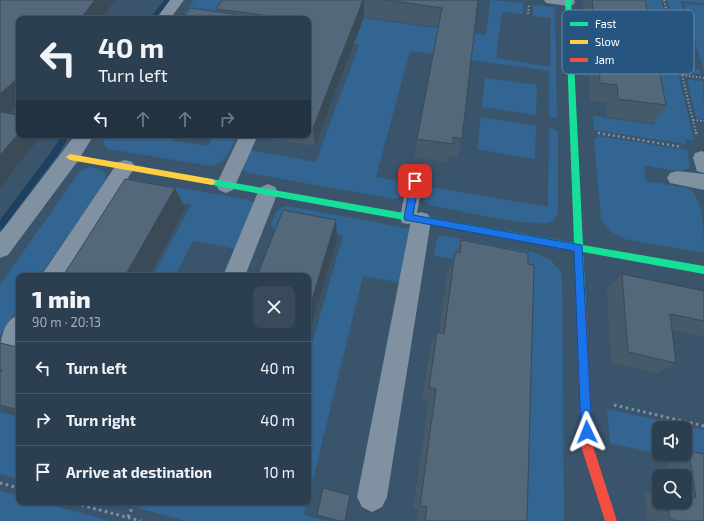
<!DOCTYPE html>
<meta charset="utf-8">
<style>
body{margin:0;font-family:"Exo 2",sans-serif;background:#384a5b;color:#f1f3f6;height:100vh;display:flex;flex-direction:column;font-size:15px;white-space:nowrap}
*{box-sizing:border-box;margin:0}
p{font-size:13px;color:#a6afb7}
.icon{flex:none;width:22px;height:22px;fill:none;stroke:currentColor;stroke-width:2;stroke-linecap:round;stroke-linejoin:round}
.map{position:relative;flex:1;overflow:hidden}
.panel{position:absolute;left:16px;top:273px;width:295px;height:232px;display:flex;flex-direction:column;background:#2c3f51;border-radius:8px;box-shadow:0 1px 3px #0004,0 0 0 1px #485868}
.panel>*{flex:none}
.banner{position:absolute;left:16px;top:16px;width:295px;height:122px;border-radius:8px;box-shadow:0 1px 3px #0004,0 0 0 1px #485868;background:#2c3f51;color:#f1f3f6;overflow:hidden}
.buttons{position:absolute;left:652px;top:421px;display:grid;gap:8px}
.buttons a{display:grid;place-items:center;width:40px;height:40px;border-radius:8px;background:#2c3f51;box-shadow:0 1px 3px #0004,0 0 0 1px #485868;font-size:20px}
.pin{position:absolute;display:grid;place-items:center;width:34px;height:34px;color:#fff;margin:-17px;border-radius:8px;box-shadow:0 2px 6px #0006}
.me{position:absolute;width:44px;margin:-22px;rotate:358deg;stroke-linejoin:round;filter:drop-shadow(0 0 3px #0008)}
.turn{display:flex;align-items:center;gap:14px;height:84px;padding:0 16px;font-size:18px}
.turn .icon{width:52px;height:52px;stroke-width:2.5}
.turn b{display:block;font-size:28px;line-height:34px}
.lanes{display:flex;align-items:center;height:38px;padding:0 16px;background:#0003;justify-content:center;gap:20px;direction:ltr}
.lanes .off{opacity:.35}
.round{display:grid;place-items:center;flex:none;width:42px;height:42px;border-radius:8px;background:#384a5b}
.head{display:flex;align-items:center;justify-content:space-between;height:68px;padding:0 16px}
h1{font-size:24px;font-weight:800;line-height:30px}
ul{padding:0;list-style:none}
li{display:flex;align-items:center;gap:12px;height:52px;padding:0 16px;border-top:1px solid #485868}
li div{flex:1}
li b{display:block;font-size:15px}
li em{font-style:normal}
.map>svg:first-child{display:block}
.green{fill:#326591}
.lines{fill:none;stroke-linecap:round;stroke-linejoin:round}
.stream{fill:#1e4161;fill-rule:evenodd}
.path-far2{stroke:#8091a2;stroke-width:2;stroke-dasharray:1.5 2;stroke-linecap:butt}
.path-far1{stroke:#8091a2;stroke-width:2.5;stroke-dasharray:2 3;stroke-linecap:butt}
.path{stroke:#8091a2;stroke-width:3;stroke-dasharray:2.5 3.5;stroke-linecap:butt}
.lane{fill:#8091a2;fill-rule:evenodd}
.street{fill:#8091a2;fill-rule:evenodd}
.fast{fill:#16e098;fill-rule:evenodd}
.slow{fill:#ffcf43;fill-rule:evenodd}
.jam{fill:#f24e42;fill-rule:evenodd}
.wall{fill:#475a6a}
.shaded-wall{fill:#3a4a56}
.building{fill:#53697b;stroke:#3a4a56}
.route{fill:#1a73e8;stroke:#114b97}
.key{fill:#265580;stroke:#6788a6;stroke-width:1}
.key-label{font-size:11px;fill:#fff}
</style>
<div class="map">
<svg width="704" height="521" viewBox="0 0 704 521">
<rect width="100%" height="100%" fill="#3a546c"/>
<g class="green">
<polygon points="194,0 232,0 241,19 180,19"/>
<path d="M490 0 523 3V14L502 12 496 58 550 67 551 18 533 16V5L555 7 557 118 549 117V71L410 51 376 177 408 183C406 193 405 197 394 199L248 173 243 169 244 161 249 150 316 162 359 45 317 39 308 19 242 1 486 35Z"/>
<polygon points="633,0 661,0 694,141 685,139 686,144 594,130 593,116 655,125"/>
<polygon points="667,0 704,0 704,3 681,1 688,25 673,23"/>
<polygon points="684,3 704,6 704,72"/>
<polygon points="674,29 689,30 691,36 686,35 695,69 700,70 701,74 685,72"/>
<polygon points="485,78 537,85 536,115 482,107"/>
<polygon points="687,79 703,81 704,119 696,118"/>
<polygon points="481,117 536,126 535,159 477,149"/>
<path d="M549 128 554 129 558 132V213C556 217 555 220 551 222 538 229 450 209 430 205L424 201 425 186 548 207Z"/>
<path d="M102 135H177L174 141 208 146 214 135H238C231 148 227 163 211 166L109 149 105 146Z"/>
<path d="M598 136 687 150 690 167C682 175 655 167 644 165L646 181 688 188C704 197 704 234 704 251L699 252 624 239C614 234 607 229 601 219L594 139Z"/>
<path d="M89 167C96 168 101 169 106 174L105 181 40 276H19V307L0 335V285L80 171Z"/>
<polygon points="135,180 249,200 253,203 252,211 236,249 193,241 177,272 191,276 153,276 191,205 137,194 128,185"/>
<path d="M288 206 412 229 402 283 363 276 308 499V357L343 236 284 224 279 229 273 228 271 225C275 214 276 207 288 206Z"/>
<polygon points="445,236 532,252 551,260 562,274 564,521 518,521 527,273 434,256 436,242 439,237"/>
<polygon points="607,409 704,430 704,456 685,451 685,428 659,428 660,454 610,443"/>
<polygon points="0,412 19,417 19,479 0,474"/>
<polygon points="0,491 19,496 19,502 40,502 110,521 0,521"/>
<polygon points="138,502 307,502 304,515 327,521 186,521 141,509 138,506"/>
</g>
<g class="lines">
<g class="stream">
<polygon points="164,0 170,0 155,19 149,19"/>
<polygon points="62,135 70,135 57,156 3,228 0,230 0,220 51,152"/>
</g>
<g class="path-far2">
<polyline points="664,0 696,133"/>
<polyline points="528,14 529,5"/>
<polyline points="670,25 693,28"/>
<polyline points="682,75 704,78"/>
<polyline points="693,120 704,121"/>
<polyline points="598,133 601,133"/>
</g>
<g class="path-far1">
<polyline points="696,132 697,136"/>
<polyline points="598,133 682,147"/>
</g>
<g class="path">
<polyline points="614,405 704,426"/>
<polyline points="0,483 19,488"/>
<polyline points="70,502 141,521"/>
<polyline points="128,517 135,502"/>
</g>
<polygon class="lane" points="415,175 420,177 423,181 416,218 414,223 408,224 402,223 400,218 407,181 410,177"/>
<g class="street">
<polygon points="170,0 184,0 170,19 156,19"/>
<polygon points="544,0 574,0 575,2 573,5 568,6 546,3"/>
<polygon points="75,135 94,135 77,162 8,255 0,258 0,233"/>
<polygon points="240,135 258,135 233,190 226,193 219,190 216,185"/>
<polygon points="702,151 704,152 704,173 697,171 693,158 695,153"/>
<polygon points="125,160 132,162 135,167 64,276 41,276 118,162"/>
<polygon points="677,171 704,174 704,190 670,183 667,178 670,173"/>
<polygon points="268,184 275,187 278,192 245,276 223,276 258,192 261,187"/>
<polygon points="421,212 428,214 431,220 387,497 382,507 372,512 362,507 357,497 411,220 414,214"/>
<path d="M19 314C19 335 23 356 0 365 0 344 0 323 19 314Z"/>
</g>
<polygon class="fast" points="565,0 571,0 583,245 704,266 704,274 583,252 586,307 584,310 581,311 578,310 576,307 574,251 212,185 208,182 212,179 574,243"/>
<polygon class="slow" points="70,154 212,179 216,182 212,185 70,160 66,157"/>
<polygon class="jam" points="581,303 584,304 586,307 593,446 617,521 605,521 581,446 576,307 578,304"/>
</g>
<g class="wall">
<polygon points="222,0 478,0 462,139 457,157 449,156 448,163 414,157 438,27 364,17 315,146 271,139 270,135 308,135 308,19 176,19 185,15 217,11 216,9"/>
<polygon points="583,0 645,0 666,105 653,123 607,117 606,103 590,101 588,59 587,59"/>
<polygon points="461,240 528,264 527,521 417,521 419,509 413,508 429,401 422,400 430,349 437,332 439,333 447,274 455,252 456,253"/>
<polygon points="622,274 704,291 704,337 672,330 676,363 657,373 611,363 607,288"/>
<polygon points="0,343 17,347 19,344 19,412 0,406"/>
<polygon points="689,451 704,521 653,521 647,520 645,493 659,492 659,502 685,502 685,476 669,476 667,456 676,454 685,454 685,452"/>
</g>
<g class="shaded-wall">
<polygon points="95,0 115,0 101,19 80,19"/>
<polygon points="363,0 364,0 364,17 315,146 313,128"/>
<polygon points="233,14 235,19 230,19"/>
<polygon points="19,77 19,104 0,121 0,94"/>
<polygon points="19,133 19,135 38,135 40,138 18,164 0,188 0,155"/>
<polygon points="175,188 185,208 149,276 125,276"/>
<polygon points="336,220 337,239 308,337 308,313"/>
</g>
<g class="building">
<polygon points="0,0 95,0 80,19 19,19 19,77 0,94"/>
<polygon points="222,0 363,0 313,128 308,127 308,19 294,19 216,9"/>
<polygon points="385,0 478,0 462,139 453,137 453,144 417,139 442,8"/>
<polygon points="592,0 645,0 666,105 618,99 617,85 600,83 598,40 596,40"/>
<polygon points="190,8 233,14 230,19 176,19 180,14 185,15"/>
<polygon points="0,112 19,115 19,118 16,121 19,121 19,133 0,155"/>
<polygon points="125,179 175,188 125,276 63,276"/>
<polygon points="283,210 336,220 308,313 308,276 257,276"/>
<polygon points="461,240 528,253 528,264 534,265 527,521 425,521 427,507 420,506 436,389 429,387 437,332 444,334 455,252 460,253"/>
<polygon points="622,274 704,291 704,321 670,314 676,363 628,352"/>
<polygon points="0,343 17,347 19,344 19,410 0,405 0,373 2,370 0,370"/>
<polygon points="689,451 704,454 704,521 677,521 670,519 668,502 685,502 685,495 696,498"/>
<polygon points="323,488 350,495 345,521 339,521 317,515"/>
</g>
<polygon class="route" points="415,178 419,181 413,215 582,245 592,432 591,436 587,438 583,436 581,432 574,251 405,220 404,218 411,181"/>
<rect x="562" y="10" width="132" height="64" rx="6" class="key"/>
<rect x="570" y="22" width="18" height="4" fill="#16e098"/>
<rect x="570" y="40" width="18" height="4" fill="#ffcf43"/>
<rect x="570" y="58" width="18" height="4" fill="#f24e42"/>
<g class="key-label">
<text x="595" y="28">Fast</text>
<text x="595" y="46">Slow</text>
<text x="595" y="64">Jam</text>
</g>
</svg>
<div class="buttons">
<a><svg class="icon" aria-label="sound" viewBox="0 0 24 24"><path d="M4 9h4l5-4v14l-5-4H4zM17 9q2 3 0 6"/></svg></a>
<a><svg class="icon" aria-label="search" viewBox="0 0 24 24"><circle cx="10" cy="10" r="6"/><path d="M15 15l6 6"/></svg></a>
</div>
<div class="pin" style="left:415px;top:181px;background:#d93025"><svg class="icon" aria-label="arrive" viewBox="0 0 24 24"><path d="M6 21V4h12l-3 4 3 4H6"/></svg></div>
<svg class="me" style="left:587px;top:432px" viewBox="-20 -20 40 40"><path d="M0-17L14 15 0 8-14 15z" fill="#1a73e8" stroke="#fff" stroke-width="4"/></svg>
<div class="banner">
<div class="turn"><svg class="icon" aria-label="left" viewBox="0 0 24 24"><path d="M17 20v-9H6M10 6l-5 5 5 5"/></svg><div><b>40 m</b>Turn left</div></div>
<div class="lanes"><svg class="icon" aria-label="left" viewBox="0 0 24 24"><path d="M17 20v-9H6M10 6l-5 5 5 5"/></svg><svg class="icon off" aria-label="ahead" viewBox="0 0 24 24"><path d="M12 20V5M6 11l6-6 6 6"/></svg><svg class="icon off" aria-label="ahead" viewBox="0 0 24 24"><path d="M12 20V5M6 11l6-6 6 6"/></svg><svg class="icon off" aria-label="right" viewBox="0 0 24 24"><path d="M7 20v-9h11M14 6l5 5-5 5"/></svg></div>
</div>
<section class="panel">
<div class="head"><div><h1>1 min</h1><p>90 m · 20:13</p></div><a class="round"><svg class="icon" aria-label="close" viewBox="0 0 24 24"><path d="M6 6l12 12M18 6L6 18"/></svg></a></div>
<ul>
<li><svg class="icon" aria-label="left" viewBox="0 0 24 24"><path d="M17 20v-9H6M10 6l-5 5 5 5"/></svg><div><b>Turn left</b></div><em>40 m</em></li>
<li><svg class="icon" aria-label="right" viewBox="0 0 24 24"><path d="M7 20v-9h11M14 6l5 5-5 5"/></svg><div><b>Turn right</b></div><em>40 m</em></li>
<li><svg class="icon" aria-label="arrive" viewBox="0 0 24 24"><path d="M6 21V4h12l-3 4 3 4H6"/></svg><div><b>Arrive at destination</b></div><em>10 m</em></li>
</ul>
</section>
</div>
